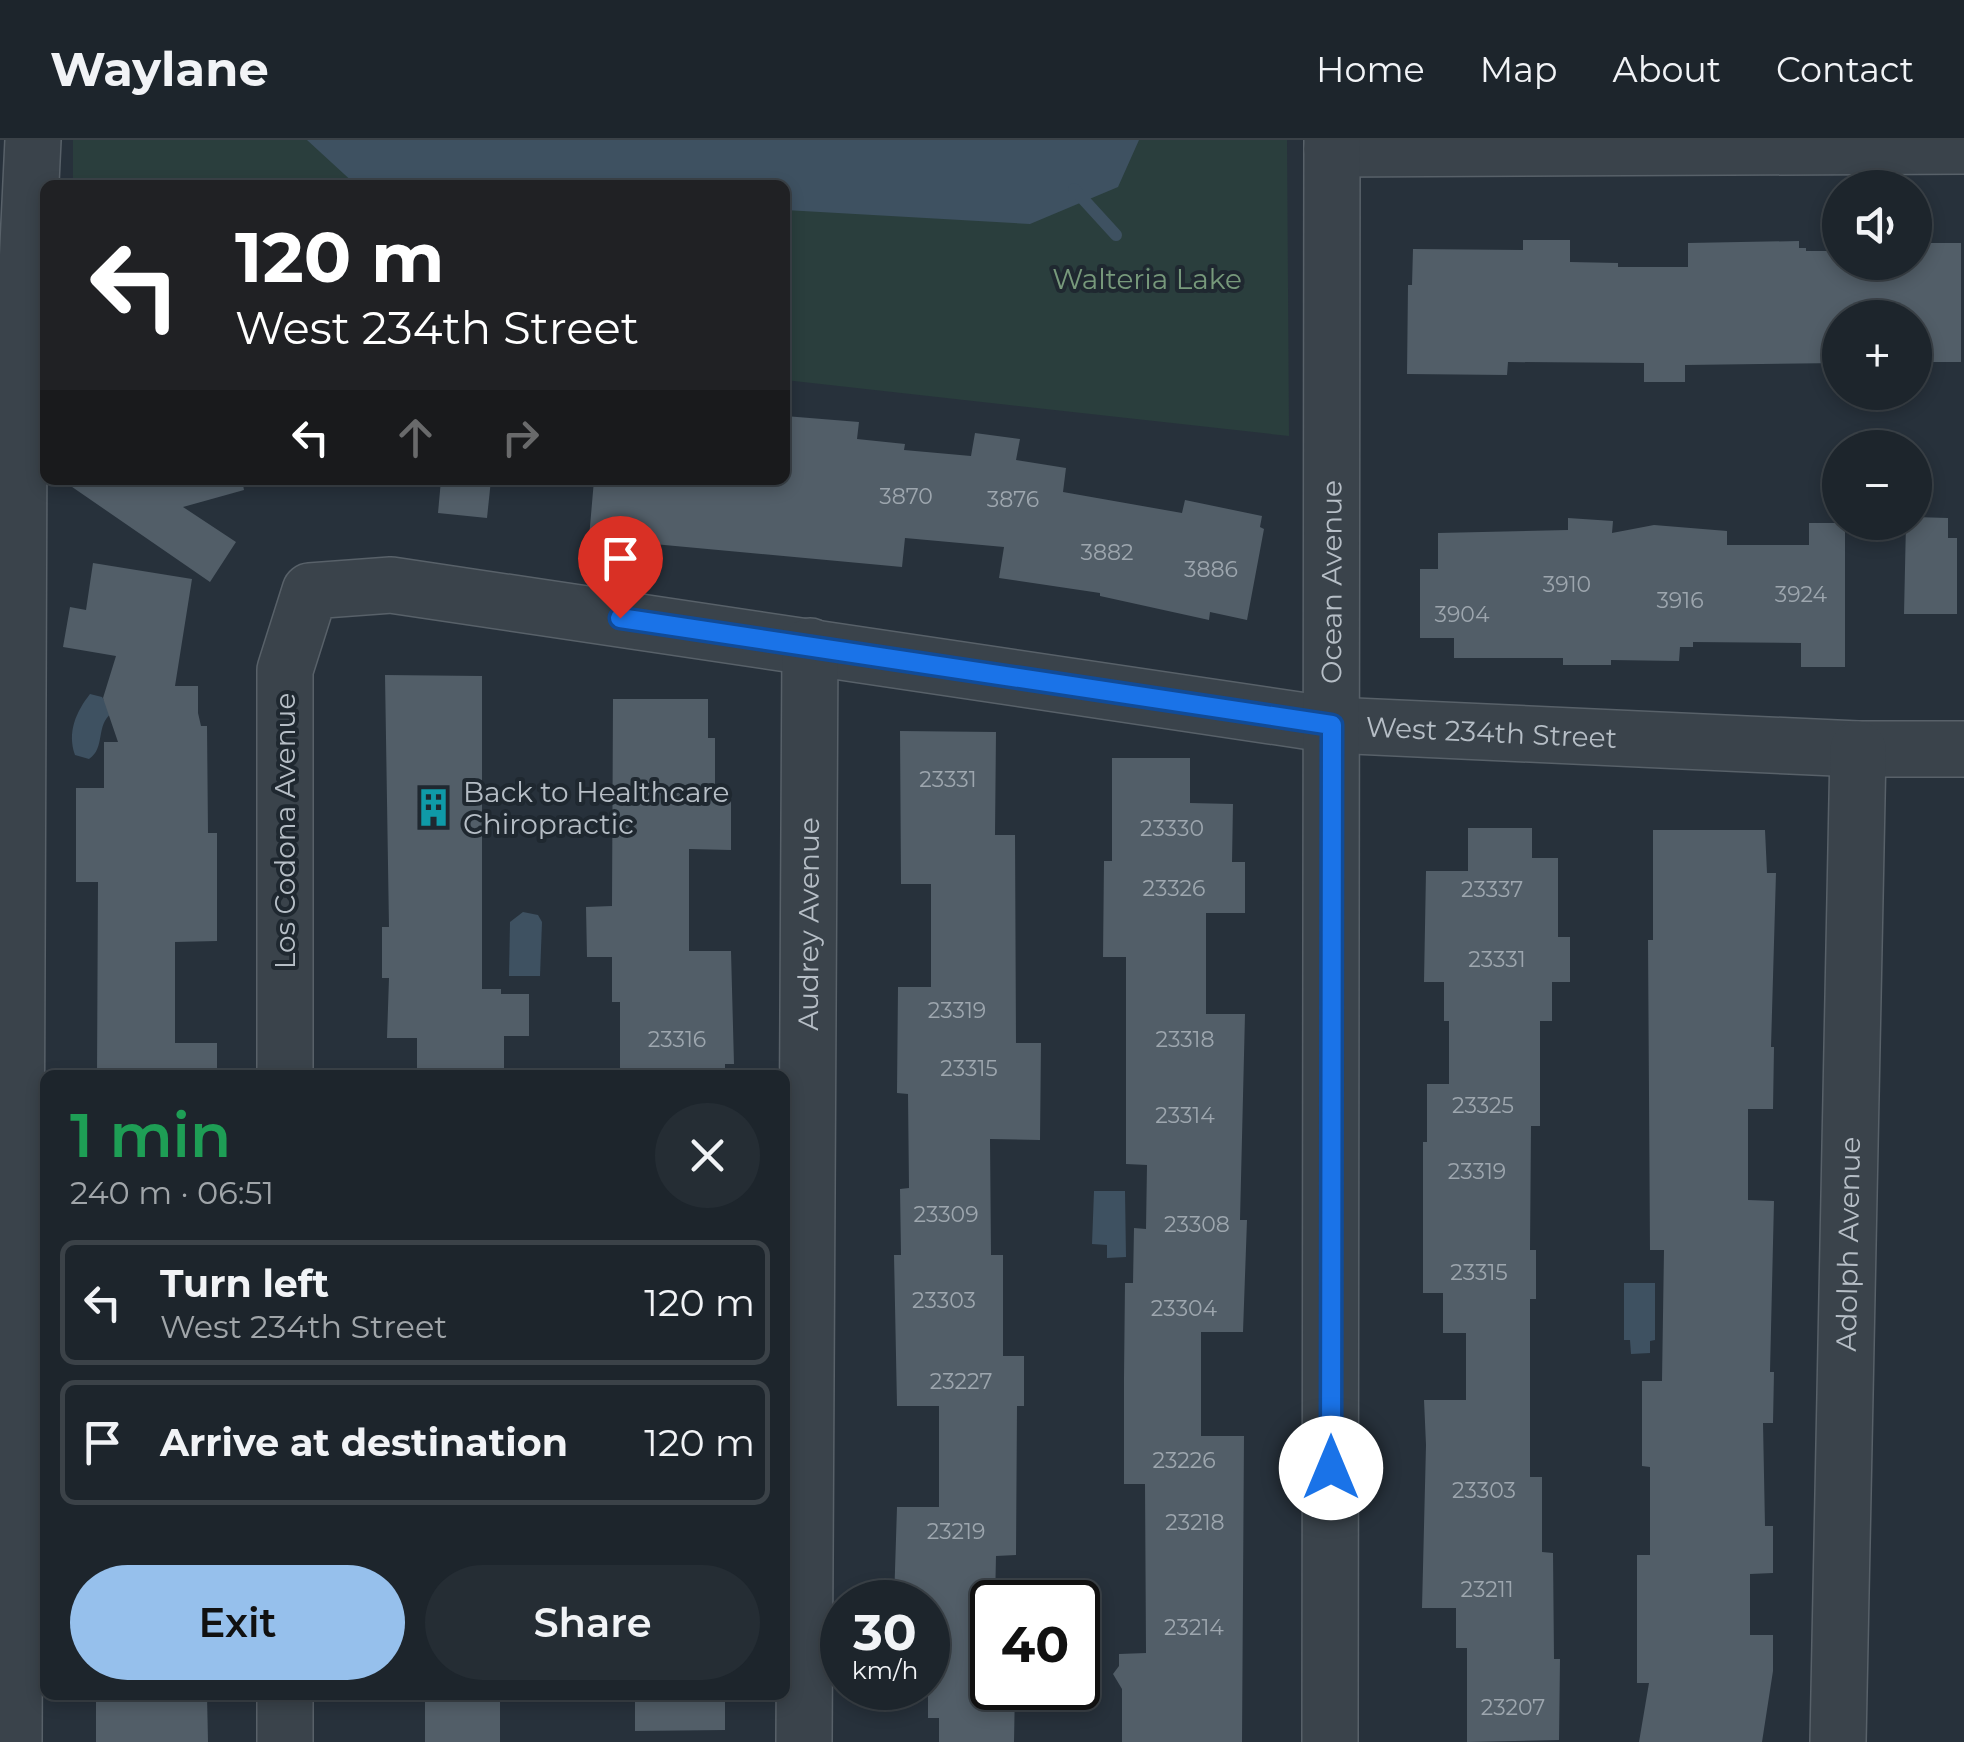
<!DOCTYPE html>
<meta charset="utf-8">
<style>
body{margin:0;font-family:Montserrat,sans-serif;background:#252d34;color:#f1f3f6;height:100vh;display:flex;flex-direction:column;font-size:38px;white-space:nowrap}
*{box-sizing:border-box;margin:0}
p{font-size:32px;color:#a0a5a9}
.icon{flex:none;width:55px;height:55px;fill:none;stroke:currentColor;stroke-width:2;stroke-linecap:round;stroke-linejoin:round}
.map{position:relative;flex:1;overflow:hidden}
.details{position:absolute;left:40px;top:930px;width:750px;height:630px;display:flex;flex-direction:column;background:#1d252c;border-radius:15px;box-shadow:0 5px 15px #0003,0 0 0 2px #3b4248}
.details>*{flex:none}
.hud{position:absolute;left:40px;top:40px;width:750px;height:305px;border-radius:15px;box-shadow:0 5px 15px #0003,0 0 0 2px #3b4248;background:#202124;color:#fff;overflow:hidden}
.fabs{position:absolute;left:1822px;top:30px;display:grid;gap:20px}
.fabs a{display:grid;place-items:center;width:110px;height:110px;border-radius:50%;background:#1d252c;box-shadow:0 5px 15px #0003,0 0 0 2px #3b4248;font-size:50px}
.speed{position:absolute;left:820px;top:1440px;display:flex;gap:20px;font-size:50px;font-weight:700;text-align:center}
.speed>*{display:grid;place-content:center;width:130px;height:130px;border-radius:50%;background:#1d252c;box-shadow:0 5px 15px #0003,0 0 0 2px #3b4248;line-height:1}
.speed small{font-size:25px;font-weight:400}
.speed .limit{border:5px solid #111;border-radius:15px;background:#fff;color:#111}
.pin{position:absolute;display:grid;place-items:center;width:85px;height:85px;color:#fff;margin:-102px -42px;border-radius:50% 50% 50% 0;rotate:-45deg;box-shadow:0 0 10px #0007}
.pin .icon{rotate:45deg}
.me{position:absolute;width:110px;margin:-55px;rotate:0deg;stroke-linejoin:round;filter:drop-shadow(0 0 8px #0008)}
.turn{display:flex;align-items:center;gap:35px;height:210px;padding:0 30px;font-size:45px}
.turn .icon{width:130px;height:130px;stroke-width:2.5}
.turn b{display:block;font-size:70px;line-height:85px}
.lanes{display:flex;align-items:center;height:95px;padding:0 30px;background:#0003;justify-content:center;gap:50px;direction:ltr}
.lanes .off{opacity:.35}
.round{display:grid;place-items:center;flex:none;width:105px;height:105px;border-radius:52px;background:#252d34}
.head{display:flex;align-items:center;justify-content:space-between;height:170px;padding:0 30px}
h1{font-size:60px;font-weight:600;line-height:75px;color:#1e9e55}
.cta{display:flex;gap:20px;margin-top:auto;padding:20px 30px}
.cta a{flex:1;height:115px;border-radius:60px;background:#96c0ec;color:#111;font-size:40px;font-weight:600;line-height:115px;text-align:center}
.cta a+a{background:#252d34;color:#f1f3f6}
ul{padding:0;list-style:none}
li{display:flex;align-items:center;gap:30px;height:125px;margin:0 20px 15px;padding:0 10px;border:5px solid #3b4248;border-radius:15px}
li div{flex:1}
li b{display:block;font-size:38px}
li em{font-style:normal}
header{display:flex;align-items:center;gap:60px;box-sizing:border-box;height:140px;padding:0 50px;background:#1d252c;border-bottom:2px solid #3b4248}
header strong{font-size:48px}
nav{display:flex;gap:55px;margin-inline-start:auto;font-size:35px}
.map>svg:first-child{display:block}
.green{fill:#2a3e3d}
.water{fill:#3e5161}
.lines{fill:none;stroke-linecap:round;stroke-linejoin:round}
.stream{stroke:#3e5161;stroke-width:12}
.building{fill:#525e68}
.minor-casing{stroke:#586169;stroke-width:58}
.minor{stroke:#3a434b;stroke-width:55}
.route-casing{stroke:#114b97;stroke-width:25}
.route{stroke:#1a73e8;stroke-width:18}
.labels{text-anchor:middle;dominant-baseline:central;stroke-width:8;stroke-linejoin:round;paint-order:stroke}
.number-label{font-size:22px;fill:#9da6ae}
.park-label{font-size:28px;fill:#77997b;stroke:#1f2830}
.street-label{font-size:28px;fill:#b6bec6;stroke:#1f2830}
.poi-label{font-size:28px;fill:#b6bec6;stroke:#1f2830;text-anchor:start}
</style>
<header>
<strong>Waylane</strong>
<nav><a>Home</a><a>Map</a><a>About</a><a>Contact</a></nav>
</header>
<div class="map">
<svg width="1964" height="1602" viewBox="0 0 1964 1602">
<rect width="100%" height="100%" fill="#27313b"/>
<polygon class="green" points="73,0 1287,0 1289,296 785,240 785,45 73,45"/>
<g class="water">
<polygon points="307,0 1139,0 1118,47 1030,84 785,70 785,45 356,45"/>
<path d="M90 554 102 557 112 573C95 585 106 608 89 619L75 615C67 592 76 572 90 554Z"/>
<polygon points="523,772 538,775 542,782 540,836 509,836 510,782"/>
<polygon points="1094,1051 1125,1051 1126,1117 1107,1118 1107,1105 1092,1104"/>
<polygon points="1624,1143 1655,1143 1655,1200 1650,1201 1650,1213 1631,1214 1630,1200 1624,1200"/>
</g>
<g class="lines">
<polyline class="stream" points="1074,49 1116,95"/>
</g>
<g class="building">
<polygon points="1523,100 1570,100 1570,122 1618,123 1618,127 1688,127 1688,103 1799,101 1799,108 1806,108 1806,111 1840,111 1840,122 1915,122 1915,103 1961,103 1961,222 1915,222 1915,178 1840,178 1840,223 1685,225 1685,242 1644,242 1644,223 1508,222 1507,235 1407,234 1408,145 1412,145 1413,109 1523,110"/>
<polygon points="785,276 859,282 857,299 905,304 904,310 971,316 975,293 1020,299 1016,320 1066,328 1063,352 1182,373 1185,360 1262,376 1260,387 1264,389 1247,480 1210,472 1209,480 1100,456 1100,453 999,438 1004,407 905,398 902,427 589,398 594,340 785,340"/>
<polygon points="62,340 242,340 244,350 183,367 236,402 210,442"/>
<polygon points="441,340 491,340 487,378 438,373"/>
<polygon points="1915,377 1948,378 1948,398 1957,398 1957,474 1904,474 1906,382 1915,382"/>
<polygon points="1568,378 1613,381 1612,393 1654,385 1727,391 1727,405 1809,405 1809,383 1845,383 1845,527 1801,527 1801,503 1693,502 1693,507 1680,507 1679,521 1611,520 1611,525 1563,525 1563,518 1454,518 1454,498 1420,498 1420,429 1438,429 1438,393 1568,390"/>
<polygon points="93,423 192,439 175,546 198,546 198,573 201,586 207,586 208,693 217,693 217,801 175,802 175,903 217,903 217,935 97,935 98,742 76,742 76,648 104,648 104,602 118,602 103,558 116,516 63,507 70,467 86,470"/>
<polygon points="385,535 482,536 482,849 501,849 501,854 529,854 529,896 504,896 504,935 417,935 417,898 387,898 389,838 382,838 382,787 389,787"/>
<polygon points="613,559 708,559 708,598 715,598 715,660 731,660 731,710 689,709 689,811 731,811 734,924 725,924 725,935 620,933 620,862 612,862 612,817 587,817 586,767 612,766"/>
<polygon points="900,591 996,592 995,695 1015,695 1016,903 1041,903 1040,1000 990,999 991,1115 1003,1115 1003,1216 1024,1216 1024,1266 1017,1266 1016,1415 996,1416 995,1462 992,1462 992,1548 1015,1548 1014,1602 939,1602 939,1578 928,1578 928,1462 894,1462 897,1367 939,1367 939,1266 897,1266 894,1115 901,1115 900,1049 909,1048 908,954 897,953 898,847 931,847 931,744 901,744"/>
<polygon points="1112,618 1190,618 1190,663 1233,664 1232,722 1245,722 1245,773 1206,773 1206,874 1245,874 1240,1080 1247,1080 1243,1192 1201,1192 1201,1296 1244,1296 1242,1602 1122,1602 1122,1549 1113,1534 1119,1526 1119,1514 1146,1513 1145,1344 1124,1344 1124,1237 1125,1143 1133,1143 1134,1088 1146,1089 1147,1025 1126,1024 1126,817 1103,817 1104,721 1112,721"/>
<polygon points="1468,688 1532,688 1532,718 1558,718 1558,797 1570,797 1570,842 1552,842 1552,881 1540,881 1540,986 1531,986 1530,1110 1536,1110 1536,1159 1530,1159 1530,1337 1542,1337 1542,1412 1553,1413 1554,1519 1560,1519 1559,1600 1467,1602 1467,1508 1456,1508 1456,1468 1422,1468 1426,1305 1424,1260 1466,1260 1466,1193 1443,1193 1443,1153 1423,1153 1423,1002 1427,1002 1427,944 1449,944 1449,881 1444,881 1444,842 1424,842 1426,731 1468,731"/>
<polygon points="1653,690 1765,690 1767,733 1776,733 1771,907 1774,907 1773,969 1748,969 1748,1060 1774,1061 1770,1232 1774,1232 1773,1283 1763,1283 1765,1386 1773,1386 1773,1433 1750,1434 1750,1495 1773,1495 1773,1531 1762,1602 1639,1602 1649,1543 1637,1543 1637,1415 1650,1415 1650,1327 1642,1326 1642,1241 1662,1241 1664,1110 1650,1110 1648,800 1653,800"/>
<polygon points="96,1555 207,1555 208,1602 96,1602"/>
<rect x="425" y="1555" width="75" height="47"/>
<polygon points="635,1555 725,1555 725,1590 635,1591"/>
</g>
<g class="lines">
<defs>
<g id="minor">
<polyline points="1332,9 1964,6"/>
<path id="s1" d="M285 935V530L310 451 391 445 1332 585 1858 609H1964"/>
<polyline points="285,1555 285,1602"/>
<polyline points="14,1602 19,295 33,0"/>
<path id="s2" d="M804 1602 810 506"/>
<path id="s3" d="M1330 1602 1332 0"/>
<path id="s4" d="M1838 1602 1858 609"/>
</g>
</defs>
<use href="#minor" class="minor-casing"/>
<use href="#minor" class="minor"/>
</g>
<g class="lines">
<defs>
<polyline id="route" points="620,478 1332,585 1331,1328"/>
</defs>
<use href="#route" class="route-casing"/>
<use href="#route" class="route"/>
</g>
<defs>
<symbol id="building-bare" viewBox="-9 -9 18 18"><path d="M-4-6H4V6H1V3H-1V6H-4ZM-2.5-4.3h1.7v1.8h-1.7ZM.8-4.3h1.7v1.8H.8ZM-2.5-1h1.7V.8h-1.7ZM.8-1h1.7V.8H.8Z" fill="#0f9aa8" stroke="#1f2830" stroke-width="2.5" paint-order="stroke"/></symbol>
</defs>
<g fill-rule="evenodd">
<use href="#building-bare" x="406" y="640" width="55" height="55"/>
</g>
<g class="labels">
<g class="number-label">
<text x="906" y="356">3870</text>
<text x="1013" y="359">3876</text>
<text x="1107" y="412">3882</text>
<text x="1211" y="429">3886</text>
<text x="1567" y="444">3910</text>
<text x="1801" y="454">3924</text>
<text x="1680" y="460">3916</text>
<text x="1462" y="474">3904</text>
<text x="948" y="639">23331</text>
<text x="1172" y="688">23330</text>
<text x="1174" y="748">23326</text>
<text x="1492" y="749">23337</text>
<text x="1497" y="819">23331</text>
<text x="957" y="870">23319</text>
<text x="677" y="899">23316</text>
<text x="1185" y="899">23318</text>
<text x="969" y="928">23315</text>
<text x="1483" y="965">23325</text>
<text x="1185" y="975">23314</text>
<text x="1477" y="1031">23319</text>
<text x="946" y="1074">23309</text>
<text x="1197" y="1084">23308</text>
<text x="1479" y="1132">23315</text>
<text x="944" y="1160">23303</text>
<text x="1184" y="1168">23304</text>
<text x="961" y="1241">23227</text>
<text x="1184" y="1320">23226</text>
<text x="1484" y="1350">23303</text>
<text x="1195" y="1382">23218</text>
<text x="956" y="1391">23219</text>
<text x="1487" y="1449">23211</text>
<text x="1194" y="1487">23214</text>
<text x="1513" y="1567">23207</text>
</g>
<g class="park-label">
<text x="1147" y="139">Walteria Lake</text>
</g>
<g class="street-label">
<text stroke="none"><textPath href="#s3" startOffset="1160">Ocean Avenue</textPath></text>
<text stroke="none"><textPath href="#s1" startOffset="1680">West 234th Street</textPath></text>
<text transform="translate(285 691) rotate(-90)">Los Codona Avenue</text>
<text stroke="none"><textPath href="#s2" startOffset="818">Audrey Avenue</textPath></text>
<text stroke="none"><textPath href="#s4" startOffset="498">Adolph Avenue</textPath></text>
</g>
<g class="poi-label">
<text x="463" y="652">Back to Healthcare<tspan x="463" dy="32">Chiropractic</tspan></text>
</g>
</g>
</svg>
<div class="fabs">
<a><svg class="icon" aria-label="sound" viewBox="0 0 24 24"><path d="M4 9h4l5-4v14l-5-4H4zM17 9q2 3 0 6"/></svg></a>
<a>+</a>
<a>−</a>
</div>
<div class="speed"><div>30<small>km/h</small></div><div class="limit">40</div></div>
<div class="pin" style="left:620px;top:478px;background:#d93025"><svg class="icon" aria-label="arrive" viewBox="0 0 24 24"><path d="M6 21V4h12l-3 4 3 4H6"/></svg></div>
<svg class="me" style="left:1331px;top:1328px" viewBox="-20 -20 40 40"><circle r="19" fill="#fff"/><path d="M0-13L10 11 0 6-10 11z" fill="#1a73e8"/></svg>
<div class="hud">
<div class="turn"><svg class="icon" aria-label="left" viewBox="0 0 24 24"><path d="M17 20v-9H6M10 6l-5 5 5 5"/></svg><div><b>120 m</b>West 234th Street</div></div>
<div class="lanes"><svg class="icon" aria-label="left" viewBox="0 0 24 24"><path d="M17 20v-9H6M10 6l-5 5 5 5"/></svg><svg class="icon off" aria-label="ahead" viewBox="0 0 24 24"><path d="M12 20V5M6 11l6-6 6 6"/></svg><svg class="icon off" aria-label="right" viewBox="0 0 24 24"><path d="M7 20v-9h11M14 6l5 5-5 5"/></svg></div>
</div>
<section class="details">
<div class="head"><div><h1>1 min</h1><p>240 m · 06:51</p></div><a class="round"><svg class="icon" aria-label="close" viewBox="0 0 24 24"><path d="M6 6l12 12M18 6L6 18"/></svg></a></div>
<ul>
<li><svg class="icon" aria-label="left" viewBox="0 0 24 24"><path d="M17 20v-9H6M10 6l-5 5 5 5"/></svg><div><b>Turn left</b><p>West 234th Street</p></div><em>120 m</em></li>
<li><svg class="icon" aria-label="arrive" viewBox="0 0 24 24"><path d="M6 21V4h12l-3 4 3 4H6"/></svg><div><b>Arrive at destination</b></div><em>120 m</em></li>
</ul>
<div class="cta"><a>Exit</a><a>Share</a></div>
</section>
</div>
